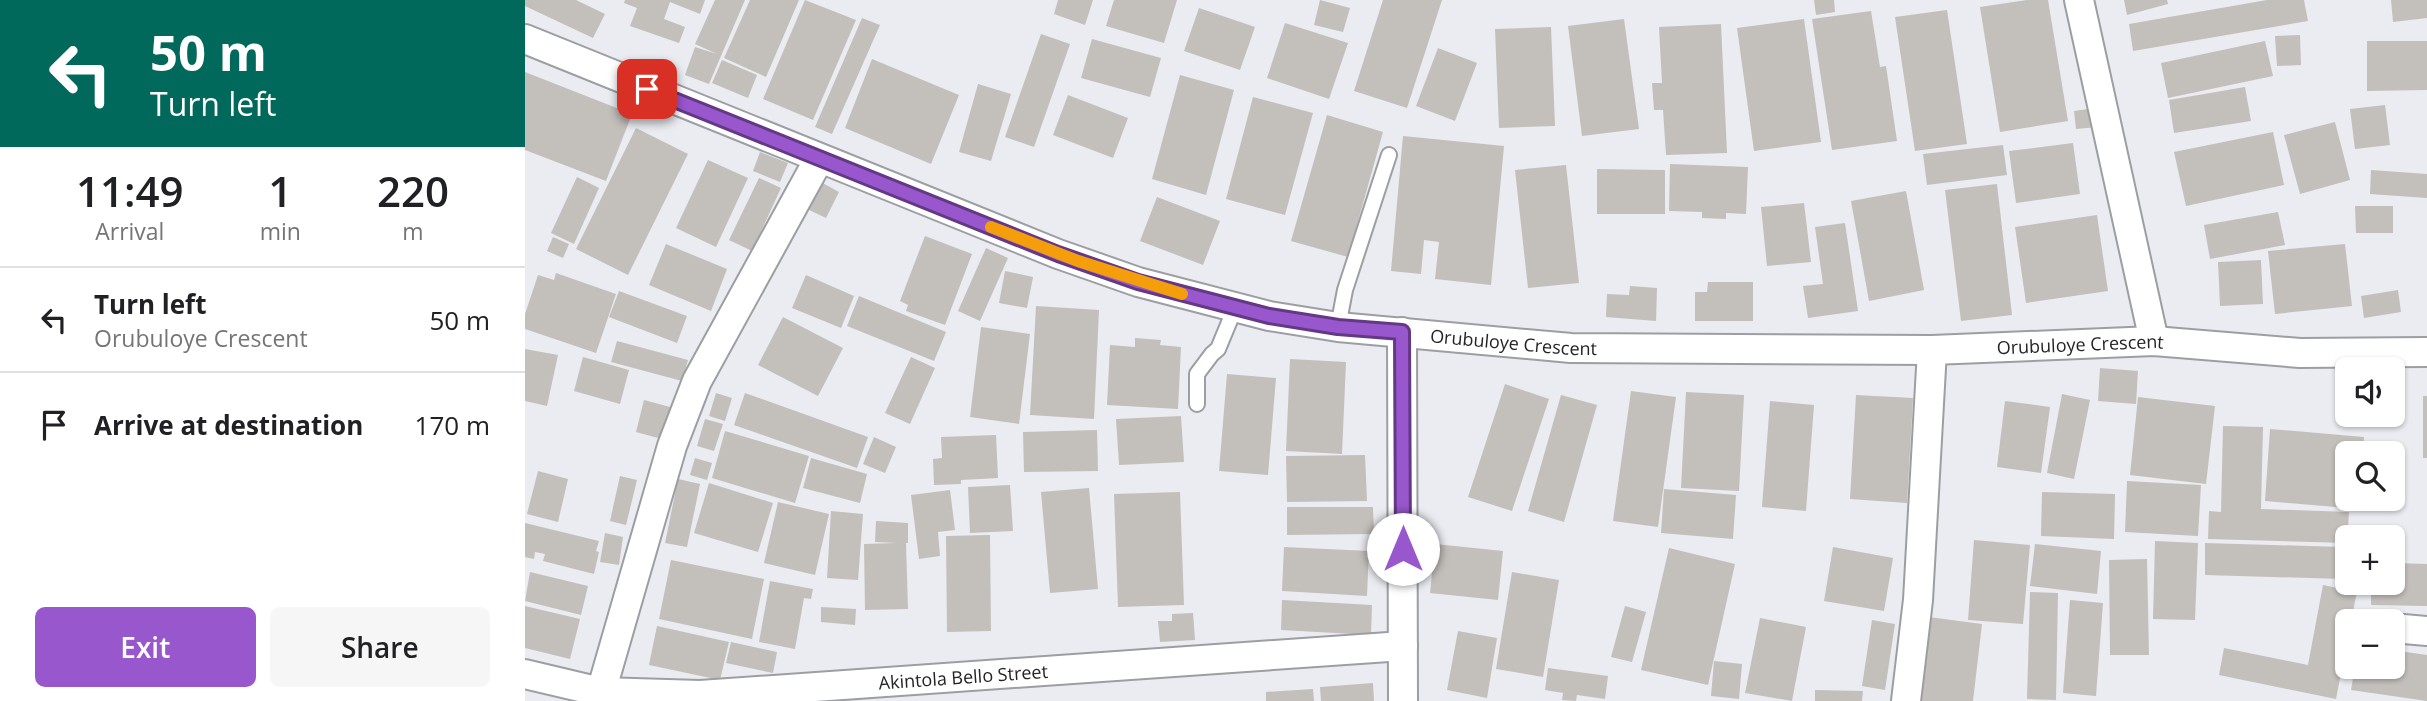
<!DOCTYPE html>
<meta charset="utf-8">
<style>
body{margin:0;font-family:"Open Sans",sans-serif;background:#f6f6f6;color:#202124;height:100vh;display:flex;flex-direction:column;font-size:26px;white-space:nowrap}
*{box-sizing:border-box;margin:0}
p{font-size:23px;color:#757577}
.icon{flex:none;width:38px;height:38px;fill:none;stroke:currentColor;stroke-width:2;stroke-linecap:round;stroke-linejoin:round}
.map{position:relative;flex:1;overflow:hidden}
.details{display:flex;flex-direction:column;background:#fff;width:525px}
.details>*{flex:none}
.top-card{background:#00695c;color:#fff;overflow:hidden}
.buttons{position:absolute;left:1810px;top:357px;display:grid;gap:14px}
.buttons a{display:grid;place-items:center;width:70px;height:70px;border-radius:10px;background:#fff;box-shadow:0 2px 5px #0004;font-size:35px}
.pin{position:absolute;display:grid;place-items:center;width:60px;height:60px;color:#fff;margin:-30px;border-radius:14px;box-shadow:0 4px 10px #0006}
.me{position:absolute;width:77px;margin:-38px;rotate:0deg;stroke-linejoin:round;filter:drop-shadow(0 0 5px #0008)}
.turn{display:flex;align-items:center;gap:24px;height:147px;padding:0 35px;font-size:32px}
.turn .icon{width:91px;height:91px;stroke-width:2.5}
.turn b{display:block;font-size:49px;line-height:60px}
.eta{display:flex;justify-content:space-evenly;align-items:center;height:119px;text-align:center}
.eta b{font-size:42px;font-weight:600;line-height:49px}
.button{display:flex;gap:14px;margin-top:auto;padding:14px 35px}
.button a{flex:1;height:80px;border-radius:10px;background:#9957cd;color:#fff;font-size:28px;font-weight:600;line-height:80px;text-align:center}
.button a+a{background:#f6f6f6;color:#202124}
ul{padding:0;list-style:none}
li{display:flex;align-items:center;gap:21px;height:105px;padding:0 35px;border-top:2px solid #e0e0e0}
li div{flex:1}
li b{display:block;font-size:26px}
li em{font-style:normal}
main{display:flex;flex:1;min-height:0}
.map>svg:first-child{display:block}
.building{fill:#c3bfbb}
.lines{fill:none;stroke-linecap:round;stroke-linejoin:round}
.service-casing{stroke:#9c9ea3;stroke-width:18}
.minor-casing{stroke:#9c9ea3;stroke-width:32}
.service{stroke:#fff;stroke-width:14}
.minor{stroke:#fff;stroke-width:28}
.route-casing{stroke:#633985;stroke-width:18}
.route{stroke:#9957cd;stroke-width:12}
.slow{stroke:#f59e0b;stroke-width:12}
.labels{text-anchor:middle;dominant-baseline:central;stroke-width:7;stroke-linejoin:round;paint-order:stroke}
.street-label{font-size:18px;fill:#232426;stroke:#eaecf1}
</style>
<main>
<section class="details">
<div class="top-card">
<div class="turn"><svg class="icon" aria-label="left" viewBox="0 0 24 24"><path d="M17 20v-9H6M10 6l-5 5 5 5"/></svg><div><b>50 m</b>Turn left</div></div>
</div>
<div class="eta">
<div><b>11:49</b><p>Arrival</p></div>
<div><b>1</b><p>min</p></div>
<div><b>220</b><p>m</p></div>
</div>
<ul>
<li><svg class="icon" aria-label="left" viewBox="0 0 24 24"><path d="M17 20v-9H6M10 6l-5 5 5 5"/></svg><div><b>Turn left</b><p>Orubuloye Crescent</p></div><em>50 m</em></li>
<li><svg class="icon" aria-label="arrive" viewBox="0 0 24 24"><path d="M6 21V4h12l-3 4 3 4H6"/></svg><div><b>Arrive at destination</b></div><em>170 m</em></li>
</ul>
<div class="button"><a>Exit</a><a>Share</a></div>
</section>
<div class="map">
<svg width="1902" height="701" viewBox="0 0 1902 701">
<rect width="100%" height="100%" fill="#eaecf1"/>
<g class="building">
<polygon points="0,0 51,0 80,14 68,38 0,6"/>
<polygon points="100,0 180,0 175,14 145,2 139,19 160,27 154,43 105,26 112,8 99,3"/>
<polygon points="190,0 220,0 184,84 160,75 170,47 192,54 170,44"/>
<polygon points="225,0 274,0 241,77 199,58"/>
<polygon points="280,0 331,20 288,120 238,99"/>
<polygon points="533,0 568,0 560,25 529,14"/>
<polygon points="589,0 652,0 639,43 581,26"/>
<polygon points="795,0 825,8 818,32 789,25"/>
<polygon points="858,0 917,0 882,108 829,91"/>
<polygon points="1289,0 1309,0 1310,12 1291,15"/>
<polygon points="1502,0 1523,0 1543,121 1475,132 1455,7"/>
<polygon points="1599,0 1642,0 1643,4 1602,15"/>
<polygon points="1742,0 1779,0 1783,21 1608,51 1604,24"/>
<polygon points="1866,0 1902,0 1902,18 1868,22"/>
<polygon points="674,8 730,27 715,70 659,51"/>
<polygon points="1422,10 1442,144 1390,151 1370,17"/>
<polygon points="1346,11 1355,67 1361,66 1372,141 1307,150 1287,19"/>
<polygon points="337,18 355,25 307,134 290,127"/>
<polygon points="1099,19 1114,129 1057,136 1043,26"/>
<polygon points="1279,19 1296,142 1229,151 1212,28"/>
<polygon points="760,23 823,43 804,99 742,78"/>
<polygon points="1196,24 1202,153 1141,155 1138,110 1129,110 1127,83 1137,83 1134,27"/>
<polygon points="1026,27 1030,126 974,128 970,29"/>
<polygon points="516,34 545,44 509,147 480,137"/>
<polygon points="1775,35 1776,65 1752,66 1750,36"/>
<polygon points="567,39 636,58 625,97 556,78"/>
<polygon points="1740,41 1748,76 1643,98 1636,63"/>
<polygon points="1842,41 1902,41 1902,90 1842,91"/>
<polygon points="913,48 952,63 930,121 891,106"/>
<polygon points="347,59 434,95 406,164 320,128"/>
<polygon points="197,60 232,75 223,98 187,83"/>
<polygon points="0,72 107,114 81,181 0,150"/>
<polygon points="655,75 709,90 681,195 627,179"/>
<polygon points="453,84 486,94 466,161 434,152"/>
<polygon points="1720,87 1726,121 1649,133 1644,100"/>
<polygon points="543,95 603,118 588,158 528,135"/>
<polygon points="728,97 788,113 760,215 701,199"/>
<polygon points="1860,105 1865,145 1830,149 1825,109"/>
<polygon points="1570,108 1572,127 1551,129 1549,111"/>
<polygon points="802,115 858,132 823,257 766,241"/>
<polygon points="1810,122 1825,180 1775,194 1759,135"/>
<polygon points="111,128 163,154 103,275 51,249"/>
<polygon points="1748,132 1759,185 1661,206 1649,152"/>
<polygon points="878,136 979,146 966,285 910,279 914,242 899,240 896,274 866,271"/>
<polygon points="1548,143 1555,194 1491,203 1484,151"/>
<polygon points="1478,145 1482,175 1402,185 1398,154"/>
<polygon points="235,152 263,163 255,182 228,171"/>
<polygon points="183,160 223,178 191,247 151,228"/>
<polygon points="1145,164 1223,167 1221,214 1201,213 1201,219 1177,218 1177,212 1144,211"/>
<polygon points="1041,165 1054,283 1003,288 990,170"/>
<polygon points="1072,169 1140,170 1140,214 1072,214"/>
<polygon points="1846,170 1902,174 1902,198 1845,194"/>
<polygon points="52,177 74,188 49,244 26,233"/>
<polygon points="234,178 256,188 227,251 204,240"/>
<polygon points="294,181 314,192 301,218 280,208"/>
<polygon points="1472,184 1487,315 1436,321 1420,190"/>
<polygon points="1381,191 1399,290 1344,301 1326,201"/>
<polygon points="632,197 695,221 678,265 615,241"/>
<polygon points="1279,203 1286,262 1242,266 1236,207"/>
<polygon points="1830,206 1868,206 1868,233 1831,233"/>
<polygon points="1753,212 1760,245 1685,259 1679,225"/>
<polygon points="1572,215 1583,291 1501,303 1490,227"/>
<polygon points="1320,223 1333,311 1283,318 1278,286 1298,284 1290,227"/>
<polygon points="400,236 447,254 420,325 381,311 383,305 375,301"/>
<polygon points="28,237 44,244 38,258 22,251"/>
<polygon points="141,244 202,269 186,311 124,285"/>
<polygon points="1820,244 1827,306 1750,314 1743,251"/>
<polygon points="461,248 483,258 455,321 433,311"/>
<polygon points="1736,260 1738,304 1695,306 1693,262"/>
<polygon points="480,271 508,277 502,308 474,303"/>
<polygon points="31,273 91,294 71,353 0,329 0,314 13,275 29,280"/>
<polygon points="281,275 329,296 316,328 267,308"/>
<polygon points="1183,282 1228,282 1228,321 1170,321 1170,292 1182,292"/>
<polygon points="1105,286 1132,288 1131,321 1081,317 1082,294 1104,295"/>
<polygon points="1873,290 1876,312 1839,318 1836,296"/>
<polygon points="94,291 162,316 152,343 84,317"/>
<polygon points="334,296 421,332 409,361 322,326"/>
<polygon points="511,306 574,310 569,419 505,415"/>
<polygon points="258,317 318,348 293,396 233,365"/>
<polygon points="456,327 505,334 494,424 445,417"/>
<polygon points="610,338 636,340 635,345 656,347 653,409 582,405 585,345 610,347"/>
<polygon points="92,341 163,360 157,381 86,362"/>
<polygon points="0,349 33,355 22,406 0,401"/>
<polygon points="58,357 104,370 95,404 49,391"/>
<polygon points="386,357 410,368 385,424 360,413"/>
<polygon points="765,359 821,362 817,454 761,451"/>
<polygon points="1575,368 1613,371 1611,404 1573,401"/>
<polygon points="702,374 751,378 743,475 694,471"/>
<polygon points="980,384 1024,399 987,511 943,497"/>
<polygon points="1106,391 1151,397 1133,527 1088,521"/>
<polygon points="1161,392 1219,395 1214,491 1156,488"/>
<polygon points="191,393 207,398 200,421 184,416"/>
<polygon points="220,393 343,437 332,468 209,425"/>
<polygon points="1537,394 1565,400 1549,479 1522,473"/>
<polygon points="1036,395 1072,405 1039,522 1003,511"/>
<polygon points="1331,395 1388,398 1382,503 1325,499"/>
<rect x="1898" y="396" width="4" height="62"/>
<polygon points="1613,397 1690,406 1681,484 1605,475"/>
<polygon points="119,400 145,407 137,439 111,432"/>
<polygon points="1245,401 1289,405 1281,511 1237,507"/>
<polygon points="1480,401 1525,407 1516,473 1472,467"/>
<polygon points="656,416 659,462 594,465 591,419"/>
<polygon points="180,419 198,424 189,451 172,446"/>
<polygon points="1698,426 1738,427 1736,509 1824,512 1822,543 1683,539 1684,511 1696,512"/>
<polygon points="1745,429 1839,437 1838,453 1822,453 1822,499 1834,499 1834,509 1740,501"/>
<polygon points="572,430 573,471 499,472 498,432"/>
<polygon points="200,431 284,456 270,503 187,478"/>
<polygon points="471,435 473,478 436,480 436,484 409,485 408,459 417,458 416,437"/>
<polygon points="349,437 371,447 360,473 338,464"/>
<polygon points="840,455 842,501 762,502 761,456"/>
<polygon points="170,458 187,463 182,480 165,475"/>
<polygon points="286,458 342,474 335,503 278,488"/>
<polygon points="13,471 43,479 33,522 2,514"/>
<polygon points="95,476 112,480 101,525 85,521"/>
<polygon points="153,479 175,484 162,547 140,543"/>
<polygon points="1602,481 1676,485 1673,536 1600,532"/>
<polygon points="184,483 248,503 233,552 169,533"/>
<polygon points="485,485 488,531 445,533 443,487"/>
<polygon points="564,488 573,589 525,593 516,492"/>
<polygon points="1139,489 1211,495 1208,539 1136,533"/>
<polygon points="425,490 430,530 413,532 415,556 394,559 386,495"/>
<polygon points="655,492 659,605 593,607 589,494"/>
<polygon points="1517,492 1590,494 1589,539 1516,536"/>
<polygon points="253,502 304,514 290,575 239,563"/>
<polygon points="762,507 848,507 849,534 762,535"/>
<polygon points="306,511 338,514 333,580 302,578"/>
<polygon points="351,521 383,523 383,543 381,543 383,609 340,610 339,544 372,543 350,542"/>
<polygon points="0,523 74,541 71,551 74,552 69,574 18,561 20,554 10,552 9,559 0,557"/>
<polygon points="80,533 98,537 94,565 75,562"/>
<polygon points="465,535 466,631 422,632 421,536"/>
<polygon points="1449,540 1505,545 1498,624 1443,620"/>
<polygon points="1630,541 1673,543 1670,620 1628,619"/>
<polygon points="1680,543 1817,547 1817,579 1680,575"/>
<polygon points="910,544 978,551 973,600 905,593"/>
<polygon points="1510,544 1576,551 1572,594 1505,586"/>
<polygon points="759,547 844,551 842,596 757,591"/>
<polygon points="1308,547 1368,558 1359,611 1299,601"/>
<polygon points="1144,548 1210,564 1183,685 1116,670"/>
<polygon points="1622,559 1624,655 1585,655 1584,560"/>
<polygon points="146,560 239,579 227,639 134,619"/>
<polygon points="1871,563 1902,564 1902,606 1846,605 1846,583 1867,583 1867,567 1871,567"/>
<polygon points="5,572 63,586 56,615 0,601"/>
<polygon points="987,572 1034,580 1018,677 971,669"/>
<polygon points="245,581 288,589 286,599 279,598 270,649 234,642"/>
<polygon points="1798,585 1832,592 1826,621 1822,621 1822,642 1811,699 1694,675 1699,648 1783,665"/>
<polygon points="1505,592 1533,593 1531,700 1502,699"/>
<polygon points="757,600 847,605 846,635 756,630"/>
<polygon points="1545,600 1578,603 1571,696 1538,693"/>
<polygon points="0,606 55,619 45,659 0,648"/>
<polygon points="1100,606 1121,612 1107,662 1086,657"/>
<polygon points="296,607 331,609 330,625 296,622"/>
<polygon points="668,613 670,640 635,642 633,621 647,621 647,614"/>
<polygon points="1404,617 1457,624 1448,701 1395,701"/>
<polygon points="1235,618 1281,627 1267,701 1220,693"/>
<polygon points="1347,620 1370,624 1360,690 1337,686"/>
<polygon points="132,626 204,642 195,680 124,665"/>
<polygon points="933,631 972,638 962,698 922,690"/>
<polygon points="206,642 252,652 248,673 201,663"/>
<polygon points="1867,650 1902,655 1902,701 1826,690 1830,667 1867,667"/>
<polygon points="1189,661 1217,664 1214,699 1186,696"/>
<polygon points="1023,668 1083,676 1080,699 1052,695 1051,701 1037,700 1038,693 1020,690"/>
<polygon points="848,683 849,701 796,701 795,687"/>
<polygon points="788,689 789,701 741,701 741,692"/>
<polygon points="1290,690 1338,691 1337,701 1290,701"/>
</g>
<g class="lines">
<defs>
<g id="service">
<polyline points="813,327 820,290 864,155"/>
<polyline points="672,404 672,374 687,354 693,349 710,308"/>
</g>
<g id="minor">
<polyline points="1554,0 1629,341"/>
<path id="s1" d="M0 39 533 254 613 282 744 316 813 327 1046 348 1407 350 1629 341 1775 353 1902 352"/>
<polyline points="877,332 878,701"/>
<polyline points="1867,628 1902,631"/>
<path id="s2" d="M0 674 76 692 175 695 878 646"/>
<polyline points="76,692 147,446 172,381 294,159"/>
<polyline points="1381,701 1393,600 1407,350"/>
</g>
</defs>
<use href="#service" class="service-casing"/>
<use href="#minor" class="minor-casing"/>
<use href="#service" class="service"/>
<use href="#minor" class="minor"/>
</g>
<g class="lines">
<defs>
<polyline id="route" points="122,89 533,254 613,282 744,316 813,327 877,332 878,549"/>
</defs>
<use href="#route" class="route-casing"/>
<use href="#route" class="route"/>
<polyline class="slow" points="466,227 553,261 657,294"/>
</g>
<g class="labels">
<g class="street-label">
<text stroke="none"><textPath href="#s1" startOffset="1041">Orubuloye Crescent</textPath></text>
<text stroke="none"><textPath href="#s1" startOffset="1608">Orubuloye Crescent</textPath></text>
<text stroke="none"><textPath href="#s2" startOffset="441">Akintola Bello Street</textPath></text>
</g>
</g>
</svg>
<div class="buttons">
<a><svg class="icon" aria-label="sound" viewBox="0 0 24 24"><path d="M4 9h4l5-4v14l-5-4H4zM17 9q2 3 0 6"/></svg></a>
<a><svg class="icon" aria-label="search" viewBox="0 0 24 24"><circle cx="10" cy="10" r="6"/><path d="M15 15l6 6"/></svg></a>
<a>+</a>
<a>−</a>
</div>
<div class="pin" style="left:122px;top:89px;background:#d93025"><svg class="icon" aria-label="arrive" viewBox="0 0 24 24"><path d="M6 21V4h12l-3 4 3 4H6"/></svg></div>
<svg class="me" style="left:878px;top:549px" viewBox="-20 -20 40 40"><circle r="19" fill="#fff"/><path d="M0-13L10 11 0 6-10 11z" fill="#9957cd"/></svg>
</div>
</main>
